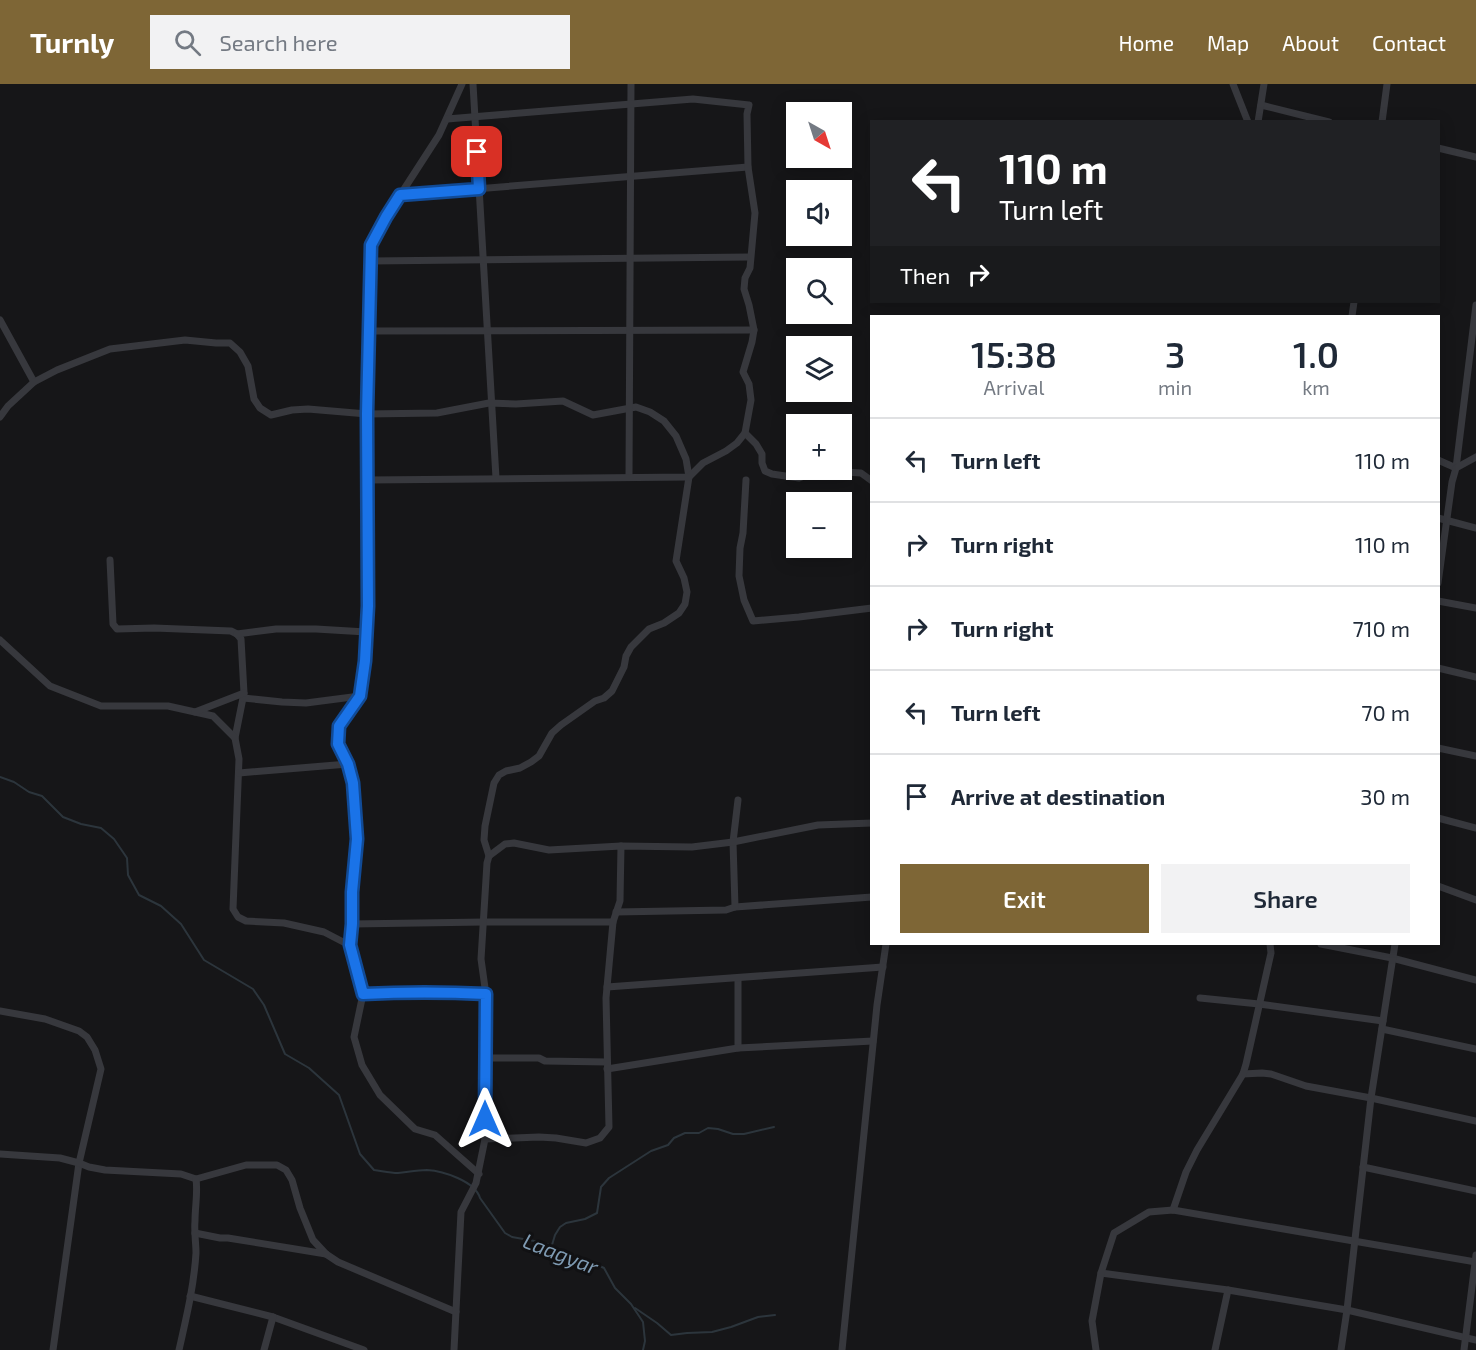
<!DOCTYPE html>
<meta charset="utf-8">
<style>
body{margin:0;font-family:"Exo 2",sans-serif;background:#f2f2f3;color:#1f2937;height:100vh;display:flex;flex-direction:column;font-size:22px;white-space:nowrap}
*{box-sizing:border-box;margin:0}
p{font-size:20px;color:#747a83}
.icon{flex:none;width:33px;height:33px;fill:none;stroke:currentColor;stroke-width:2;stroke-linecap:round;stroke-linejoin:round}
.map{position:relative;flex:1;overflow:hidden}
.sheet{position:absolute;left:870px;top:231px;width:570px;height:630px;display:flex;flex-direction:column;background:#fff;border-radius:0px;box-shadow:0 3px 15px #0003}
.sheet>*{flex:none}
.hud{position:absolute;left:870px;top:36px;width:570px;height:183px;border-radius:0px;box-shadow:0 3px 15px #0003;background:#202124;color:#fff;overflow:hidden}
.needle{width:39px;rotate:141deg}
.controls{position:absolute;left:786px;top:18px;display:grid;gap:12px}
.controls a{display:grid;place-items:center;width:66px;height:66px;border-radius:0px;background:#fff;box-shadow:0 3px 15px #0003;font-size:30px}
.pin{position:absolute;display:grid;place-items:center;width:51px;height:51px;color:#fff;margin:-26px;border-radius:12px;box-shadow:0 3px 9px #0006}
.me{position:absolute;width:66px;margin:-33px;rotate:0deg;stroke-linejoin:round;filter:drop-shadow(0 0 4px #0008)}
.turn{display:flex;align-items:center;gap:21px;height:126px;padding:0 30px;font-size:27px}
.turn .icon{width:78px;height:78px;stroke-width:2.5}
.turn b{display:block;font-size:42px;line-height:51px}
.then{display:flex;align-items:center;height:57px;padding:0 30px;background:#0003;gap:12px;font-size:22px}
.eta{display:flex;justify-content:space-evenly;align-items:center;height:102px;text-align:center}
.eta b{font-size:36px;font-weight:600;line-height:42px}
.primary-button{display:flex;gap:12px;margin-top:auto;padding:12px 30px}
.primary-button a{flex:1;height:69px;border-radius:0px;background:#7e6636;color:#fff;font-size:24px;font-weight:600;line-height:69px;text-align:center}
.primary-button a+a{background:#f2f2f3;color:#1f2937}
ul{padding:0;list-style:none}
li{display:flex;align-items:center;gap:18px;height:84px;padding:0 30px;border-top:2px solid #e0e1e3}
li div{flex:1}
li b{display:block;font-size:22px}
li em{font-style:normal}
header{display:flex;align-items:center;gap:36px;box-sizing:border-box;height:84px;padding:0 30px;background:#7e6636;color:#fff}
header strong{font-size:28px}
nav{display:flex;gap:33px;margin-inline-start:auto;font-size:21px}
.search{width:420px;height:54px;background:#f2f2f3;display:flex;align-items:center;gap:15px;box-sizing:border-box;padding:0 21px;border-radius:0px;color:#747a83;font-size:22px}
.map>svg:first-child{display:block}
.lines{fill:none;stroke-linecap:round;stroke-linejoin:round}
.stream{stroke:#2c353c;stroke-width:2}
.minor{stroke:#37383d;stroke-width:7}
.route-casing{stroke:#114b97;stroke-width:15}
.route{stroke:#1a73e8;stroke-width:10}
.labels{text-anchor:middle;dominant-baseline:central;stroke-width:6;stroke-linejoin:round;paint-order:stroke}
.water-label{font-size:21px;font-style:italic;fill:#7f9bb3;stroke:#111113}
</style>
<header>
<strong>Turnly</strong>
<div class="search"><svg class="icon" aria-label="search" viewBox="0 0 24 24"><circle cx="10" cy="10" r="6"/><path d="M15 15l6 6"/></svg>Search here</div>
<nav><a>Home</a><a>Map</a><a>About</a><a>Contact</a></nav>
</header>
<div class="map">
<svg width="1476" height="1266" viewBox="0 0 1476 1266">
<rect width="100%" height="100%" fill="#161618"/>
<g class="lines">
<g class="stream">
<path d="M0 693 14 698 29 708 42 712 63 733 81 740 101 744 114 755 127 774 128 791 139 811 161 822 181 840 204 876 253 905 264 921 285 970 309 984 339 1011 360 1070 374 1086C382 1087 390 1089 398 1089 408 1088 417 1086 427 1086 443 1087 475 1097 480 1114L505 1149 512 1153 540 1158 552 1162 561 1170 573 1177H589L604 1184 615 1204 631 1220 643 1238 645 1257 643 1266"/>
<polyline points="552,1161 555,1151 560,1143 566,1139 585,1135 597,1129 601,1103 609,1094 651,1067 668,1061 674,1054 685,1049 699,1049 708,1044 718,1045 733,1050 744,1050 774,1043"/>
<polyline points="635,1224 657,1239 671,1251 687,1249 712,1248 731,1243 758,1233 775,1231"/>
</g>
<g class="minor">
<polyline points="462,0 439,51 386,133 371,161 367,330 368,522 365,577 360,612 339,642 338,660 348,680 353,699 356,755 353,808 352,840 349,861 363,910 354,953 362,981 380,1011 415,1045 435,1051 479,1090"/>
<polyline points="473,0 496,394"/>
<polyline points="1233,0 1248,38"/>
<polyline points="1261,21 1329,38"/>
<polyline points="1258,38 1264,0"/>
<polyline points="1382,38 1387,0"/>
<polyline points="1438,64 1476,73"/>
<polyline points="400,111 748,83"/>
<polyline points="371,177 750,173"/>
<polyline points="1352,232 1354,218"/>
<polyline points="0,236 34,298"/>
<polyline points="369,247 754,246"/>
<polyline points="0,333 8,322 34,298 57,286 110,265 185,256 216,259 230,259 240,268 248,282 254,315 260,324 271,331 292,326 308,325 367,330 437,329 489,319 516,320 563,317 593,331 636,323 650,328 664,337 676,352 686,375 689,393 676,477 684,494 687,508 685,520 679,529 664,539 649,545 631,563 626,572 624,583 612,607 604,614 595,617 561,641 552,649 539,672 531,678 520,684 506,687 499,691 494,699 485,742 484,756 489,772"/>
<polyline points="745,349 756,360 762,370 762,379 765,387 772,390 799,394 809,390 828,390 845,388 861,389 872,397"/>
<polyline points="1438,376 1456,384 1476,221"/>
<polyline points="629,393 631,0"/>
<polyline points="368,396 689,393 703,379 726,367 737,359 745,349 751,316 749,300 743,288 752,258 754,246 749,221 744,205 745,194 750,184 755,129 748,83 747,30 749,21 693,15 447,35"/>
<polyline points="746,396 743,449 740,464 739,492 744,516 753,537 799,533 872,524"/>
<polyline points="1438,434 1476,444"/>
<polyline points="110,476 113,540 117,545 154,544 231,547 237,550 241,555 244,609 235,654"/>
<polyline points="1438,499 1452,398 1456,384 1476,373"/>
<polyline points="1438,517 1476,524"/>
<polyline points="237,550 276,545 316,545 366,548"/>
<polyline points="0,556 50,602 101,622 168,622 213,632 235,654 239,675 233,825 238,833 246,837 284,839 324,848 349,861"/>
<polyline points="1438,584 1476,593"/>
<polyline points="243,614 282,618 306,619 360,612"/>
<polyline points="195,628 244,609"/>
<polyline points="1438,664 1476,672"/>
<polyline points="239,689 348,680"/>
<polyline points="1438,734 1476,744"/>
<polyline points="1438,802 1476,816"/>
<polyline points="735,823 872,813"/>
<polyline points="616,828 726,826 735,823 733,758 738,716"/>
<polyline points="352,840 484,838 613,838"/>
<polyline points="1321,860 1392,874 1476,896"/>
<polyline points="738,894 738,964"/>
<polyline points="607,903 883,883"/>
<path d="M363 910C404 908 445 908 486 911"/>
<polyline points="1200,914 1259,920 1383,937"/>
<polyline points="0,927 45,935 79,947 87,953 95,966 101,985 79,1079 53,1266"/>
<polyline points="1382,945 1476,965"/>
<polyline points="486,974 539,974 545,977 607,978"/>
<polyline points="607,985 738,964 873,957"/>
<polyline points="1243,990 1262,989 1271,990 1306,1002 1371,1014 1476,1037"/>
<polyline points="485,1055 539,1053 556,1054 586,1059 600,1054 609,1043 606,914 613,838 620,817 621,762"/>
<polyline points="0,1070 60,1074 79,1079 89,1083 105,1086 181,1090 196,1095 246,1081 277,1081 286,1086 292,1096 300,1124 313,1156 326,1170 338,1178 456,1228"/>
<polyline points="1363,1083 1476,1107"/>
<polyline points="1173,1126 1186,1088 1197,1066 1243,990 1246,980 1271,869 1270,860"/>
<polyline points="195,1149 220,1154 228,1154 326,1170"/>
<polyline points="1101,1189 1228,1206 1347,1226 1476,1256"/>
<polyline points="190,1212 273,1233 364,1266"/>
<path d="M179 1266C186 1235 194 1202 196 1169 196 1159 194 1148 195 1137 195 1122 198 1109 196 1095"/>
<polyline points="264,1266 273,1233"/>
<polyline points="454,1266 461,1128 476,1099 485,1055 486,911 481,875 487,779 489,772 505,760 514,759 549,766 621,762 692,763 733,758 818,741 872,739"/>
<polyline points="842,1266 877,921 886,860"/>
<polyline points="1096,1266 1092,1237 1101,1189 1114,1149 1149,1128 1173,1126 1476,1178"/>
<polyline points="1215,1266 1228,1206"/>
<polyline points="1341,1266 1347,1226 1371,1014 1395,860"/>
<polyline points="1464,1266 1476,1171"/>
</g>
</g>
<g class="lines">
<defs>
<path id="route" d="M477 68 479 105 400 111 386 133 371 161 367 330 368 522 365 577 360 612 339 642 338 660 348 680 353 699 357 755 352 808V840L350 861 363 910C404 908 445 908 486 910L485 1035"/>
</defs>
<use href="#route" class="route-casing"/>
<use href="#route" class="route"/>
</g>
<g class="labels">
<g class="water-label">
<text transform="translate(561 1169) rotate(21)">Laagyar</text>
</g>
</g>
</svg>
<div class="controls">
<a><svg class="needle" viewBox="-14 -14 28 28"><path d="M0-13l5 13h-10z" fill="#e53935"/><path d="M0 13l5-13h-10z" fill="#747a83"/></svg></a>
<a><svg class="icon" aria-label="sound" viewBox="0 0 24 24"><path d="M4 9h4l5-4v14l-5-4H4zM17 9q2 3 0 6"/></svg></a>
<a><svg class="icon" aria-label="search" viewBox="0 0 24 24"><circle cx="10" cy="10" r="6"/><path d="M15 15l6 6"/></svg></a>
<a><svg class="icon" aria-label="layers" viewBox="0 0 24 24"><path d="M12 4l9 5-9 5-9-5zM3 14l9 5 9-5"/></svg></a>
<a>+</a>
<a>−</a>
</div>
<div class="pin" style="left:477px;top:68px;background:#d93025"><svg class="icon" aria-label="arrive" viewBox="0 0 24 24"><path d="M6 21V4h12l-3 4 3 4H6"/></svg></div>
<svg class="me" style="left:485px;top:1035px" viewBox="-20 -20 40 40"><path d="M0-17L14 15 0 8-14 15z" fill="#1a73e8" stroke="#fff" stroke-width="4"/></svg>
<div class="hud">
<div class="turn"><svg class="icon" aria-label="left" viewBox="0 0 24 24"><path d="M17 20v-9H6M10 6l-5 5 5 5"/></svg><div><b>110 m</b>Turn left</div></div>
<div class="then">Then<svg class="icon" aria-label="right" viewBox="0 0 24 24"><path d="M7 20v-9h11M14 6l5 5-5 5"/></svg></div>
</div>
<section class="sheet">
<div class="eta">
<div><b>15:38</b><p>Arrival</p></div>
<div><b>3</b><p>min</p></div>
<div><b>1.0</b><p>km</p></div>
</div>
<ul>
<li><svg class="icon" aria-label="left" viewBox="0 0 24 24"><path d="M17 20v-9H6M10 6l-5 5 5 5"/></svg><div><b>Turn left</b></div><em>110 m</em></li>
<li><svg class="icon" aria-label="right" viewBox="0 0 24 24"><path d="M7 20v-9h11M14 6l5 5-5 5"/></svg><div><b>Turn right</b></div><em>110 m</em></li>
<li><svg class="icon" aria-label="right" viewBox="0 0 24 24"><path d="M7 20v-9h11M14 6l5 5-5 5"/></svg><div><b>Turn right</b></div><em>710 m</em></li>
<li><svg class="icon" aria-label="left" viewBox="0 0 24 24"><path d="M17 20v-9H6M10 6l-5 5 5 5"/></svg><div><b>Turn left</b></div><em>70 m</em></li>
<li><svg class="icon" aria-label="arrive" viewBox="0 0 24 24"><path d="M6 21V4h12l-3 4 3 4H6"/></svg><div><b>Arrive at destination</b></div><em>30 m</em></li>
</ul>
<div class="primary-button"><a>Exit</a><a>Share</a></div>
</section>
</div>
